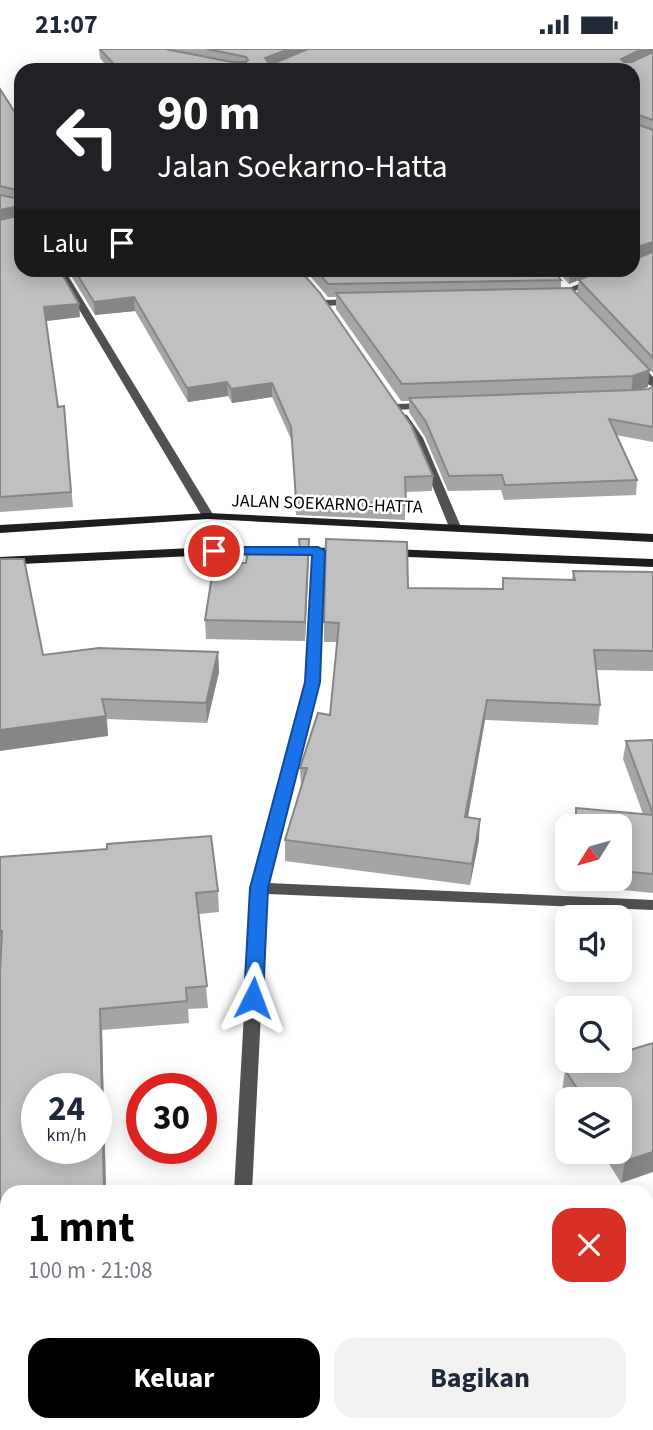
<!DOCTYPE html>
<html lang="id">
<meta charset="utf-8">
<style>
body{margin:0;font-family:"Source Sans 3",sans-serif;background:#f2f2f3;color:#1f2937;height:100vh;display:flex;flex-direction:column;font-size:26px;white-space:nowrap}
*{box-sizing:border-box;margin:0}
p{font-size:23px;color:#747a83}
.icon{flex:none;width:38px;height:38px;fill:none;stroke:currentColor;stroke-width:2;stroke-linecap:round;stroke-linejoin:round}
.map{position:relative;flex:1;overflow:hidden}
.side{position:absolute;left:0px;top:1136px;width:654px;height:247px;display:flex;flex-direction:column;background:#fff;border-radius:21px 21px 0 0;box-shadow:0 4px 18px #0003}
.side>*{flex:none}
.hud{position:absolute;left:14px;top:14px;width:626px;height:214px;border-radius:21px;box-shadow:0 4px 18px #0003;background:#202124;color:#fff;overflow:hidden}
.needle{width:46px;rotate:233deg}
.controls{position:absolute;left:555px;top:765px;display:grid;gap:14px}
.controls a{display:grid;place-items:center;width:77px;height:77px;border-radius:14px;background:#fff;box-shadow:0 4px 18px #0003;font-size:35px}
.speed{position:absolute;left:21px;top:1024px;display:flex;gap:14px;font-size:35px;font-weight:700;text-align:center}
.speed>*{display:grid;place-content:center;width:91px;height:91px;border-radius:50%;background:#fff;box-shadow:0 4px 18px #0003;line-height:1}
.speed small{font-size:18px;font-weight:400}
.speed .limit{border:10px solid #d22;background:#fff;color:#111}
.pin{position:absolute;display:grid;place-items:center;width:60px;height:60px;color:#fff;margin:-30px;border:4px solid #fff;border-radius:50%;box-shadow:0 2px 7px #0007}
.me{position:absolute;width:77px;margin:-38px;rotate:3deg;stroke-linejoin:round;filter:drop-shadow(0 0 5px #0008)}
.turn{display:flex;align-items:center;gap:24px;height:147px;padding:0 28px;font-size:32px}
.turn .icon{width:91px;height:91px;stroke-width:2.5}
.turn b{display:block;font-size:49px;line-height:60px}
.then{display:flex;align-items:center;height:66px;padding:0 28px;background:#0003;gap:14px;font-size:26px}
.round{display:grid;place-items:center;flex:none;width:74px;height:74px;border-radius:21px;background:#f2f2f3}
.headline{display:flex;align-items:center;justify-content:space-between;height:119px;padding:0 28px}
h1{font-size:42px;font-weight:700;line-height:52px;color:#000}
.action{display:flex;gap:14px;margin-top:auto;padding:14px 28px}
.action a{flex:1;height:80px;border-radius:21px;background:#000;color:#fff;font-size:28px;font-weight:700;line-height:80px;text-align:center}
.action a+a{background:#f2f2f3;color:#1f2937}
.status{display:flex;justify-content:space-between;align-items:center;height:49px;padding:0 35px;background:#fff;direction:ltr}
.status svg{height:19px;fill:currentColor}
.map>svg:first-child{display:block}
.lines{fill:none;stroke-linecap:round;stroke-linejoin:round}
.street{fill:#515151;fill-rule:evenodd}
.secondary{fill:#1e1e1e;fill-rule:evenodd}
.wall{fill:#a5a5a5}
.shaded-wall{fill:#868686}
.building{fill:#c0c0c0;stroke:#868686;stroke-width:2;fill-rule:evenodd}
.route{fill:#1a73e8;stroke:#114b97;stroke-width:2}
.labels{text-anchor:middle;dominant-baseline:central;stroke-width:5;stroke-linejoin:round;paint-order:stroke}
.street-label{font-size:18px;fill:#000;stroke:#fff}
</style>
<div class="status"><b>21:07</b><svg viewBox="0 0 49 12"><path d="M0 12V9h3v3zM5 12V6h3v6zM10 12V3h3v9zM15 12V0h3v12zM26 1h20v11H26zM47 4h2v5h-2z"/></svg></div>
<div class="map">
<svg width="653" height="1381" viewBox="0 0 653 1381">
<rect width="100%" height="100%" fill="#fff"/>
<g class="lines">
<g class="street">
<polygon points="55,220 64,220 214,467 212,469 208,470 202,467"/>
<polygon points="614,220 627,220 570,244 562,242"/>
<polygon points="355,250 360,253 358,255 325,257 320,254 325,251"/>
<polygon points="633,312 639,312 653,328 653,337 649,336 633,316"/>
<polygon points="426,354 430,355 430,359 396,361 391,358 396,355"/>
<polygon points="403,365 407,366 423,389 461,478 459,480 455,482 449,478 413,389 398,368"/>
<polygon points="318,498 324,502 320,633 268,834 653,851 653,861 267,845 252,1143 234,1143 251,839 306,633 312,502"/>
<rect x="219" y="1376" width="22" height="5"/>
</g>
<g class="secondary">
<polygon points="208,464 653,485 653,493 208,470 0,484 0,476"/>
<polygon points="214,498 344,499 350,503 344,507 214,506 0,516 0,508"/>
<polygon points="389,500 653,510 653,518 385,507 383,504 385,501"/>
</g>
</g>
<g class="wall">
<polygon points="99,0 653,0 653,324 577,244 579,231 569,235 555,220 634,220 634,21 110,21 100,9"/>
<polygon points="0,40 21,73 21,220 80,268 46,272 58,358 64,357 73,458 0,463"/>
<polygon points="67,220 299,220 433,427 432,442 405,443 405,471 296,466 292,392 272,348 232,354 228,347 188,353 135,262 95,266"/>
<polygon points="304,220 552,220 561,231 561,239 648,338 642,340 649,340 653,337 653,393 616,386 637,431 636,446 504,451 501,441 448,442 425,388 409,363 409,352 401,352 336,260 336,248 328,248"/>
<polygon points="299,490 309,490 305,592 206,590 205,571 246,514 299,502"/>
<polygon points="573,522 653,523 653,622 596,621 600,656 598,676 485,671 468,769 479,791 470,836 285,812 285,791 301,739 300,719 330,666 337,593 324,593 324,573 408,539 502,540 503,529 572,531"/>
<polygon points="218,603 219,623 207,674 107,670 108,687 43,606"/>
<polygon points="653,691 653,844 572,836 572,830 620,830 620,777 574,777 576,759 643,765 623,710 626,692"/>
<polygon points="0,808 218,842 219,863 199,865 208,959 188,960 189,974 102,981 106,1143 7,1143 79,1376 78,1381 0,1381"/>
<polygon points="653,994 621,1134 601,1102 620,1102 620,1050 567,1050 562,1043 565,1021"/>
<polygon points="653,1223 653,1240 651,1235"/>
</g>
<g class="shaded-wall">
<polygon points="289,0 314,0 266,20 265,9"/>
<polygon points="642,0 653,0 653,4 620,20 621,10"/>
<polygon points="19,157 21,169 0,173 0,161"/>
<polygon points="653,193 653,205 634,211 634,199"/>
<polygon points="574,220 606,220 569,235 570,222"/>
<polygon points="134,248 135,262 95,266 94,253"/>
<polygon points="79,255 80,268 46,272 44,258"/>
<polygon points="650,321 648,338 631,344 633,327"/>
<polygon points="227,333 228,347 188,353 187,339"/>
<polygon points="272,334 272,348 232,354 231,340"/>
<polygon points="309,490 309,509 305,592 305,573"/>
<polygon points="218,603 219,623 207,674 206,654"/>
<polygon points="487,651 485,671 464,789 465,768"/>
<polygon points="106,667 108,687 0,702 0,681"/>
<polygon points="480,770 479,791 470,836 472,815"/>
<polygon points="100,960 102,981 106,1143 104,1143"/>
<polygon points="653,1103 653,1123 621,1134 625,1112"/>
<polygon points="73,1376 79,1376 78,1381 72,1381"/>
</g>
<g class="building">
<polygon points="100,0 165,0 232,13 246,13 248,11 246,8 207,0 289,0 265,9 268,13 277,13 308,0 642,0 621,10 624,13 632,13 653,3 653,71 636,65 634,67 634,21 119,21"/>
<polygon points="0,40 21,73 21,142 0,137"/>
<polygon points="634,71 634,74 653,81 653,193 634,199 635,210 653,203 653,309 579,231 604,220 634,220"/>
<polygon points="0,146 19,150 21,149 21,162 19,157 0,161"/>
<polygon points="21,166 21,220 59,220 79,255 44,258 58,358 64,357 71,443 0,448 0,171"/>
<polygon points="74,220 299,220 320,244 411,376 433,427 405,428 406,456 296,450 291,378 272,334 231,340 227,333 187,339 134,248 94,253"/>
<polygon points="315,220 552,220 561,231 328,235"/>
<polygon points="571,239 650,321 633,327 402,335 336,244"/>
<polygon points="653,337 653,378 609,370 637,431 505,436 502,426 449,427 426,373 409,349 633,341 649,340"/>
<polygon points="299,490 309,490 305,573 205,571 214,514 246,514 248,501 300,502"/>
<polygon points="326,490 407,493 408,539 503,540 503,529 575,531 573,522 653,523 653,602 594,601 600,656 487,651 465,768 480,770 472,815 285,791 307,719 300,719 318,664 330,666 339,574 324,573"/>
<polygon points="0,510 24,510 43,606 99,599 218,603 206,654 102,650 106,667 0,681"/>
<polygon points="653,691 653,765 626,692"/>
<polygon points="576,759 653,766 653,825 620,822 620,777 576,777"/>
<path d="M211 787 218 842 196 844 207 937 186 939 187 952 100 960 104 1143H7V1376H73L72 1381H0V924L2 881 0 886V808L107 800V795ZM37 1040H96V1099H37Z"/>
<polygon points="653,994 653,1103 625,1112 619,1102 620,1050 584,1050 565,1021 596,1012 620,1012 620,1004"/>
<polygon points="281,1376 450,1376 451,1381 282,1381"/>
</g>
<polygon class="route" points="214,498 318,498 325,502 320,633 268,839 263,949 260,954 246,954 244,949 250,839 305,633 312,506 209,505 209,499"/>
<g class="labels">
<g class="street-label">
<text transform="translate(327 455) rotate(2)">JALAN SOEKARNO-HATTA</text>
</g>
</g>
</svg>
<div class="controls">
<a><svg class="needle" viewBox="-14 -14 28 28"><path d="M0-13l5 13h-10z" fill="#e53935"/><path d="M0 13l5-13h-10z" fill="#747a83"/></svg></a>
<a><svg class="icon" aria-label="sound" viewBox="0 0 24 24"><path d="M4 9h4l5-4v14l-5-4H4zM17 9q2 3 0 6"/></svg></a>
<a><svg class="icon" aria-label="search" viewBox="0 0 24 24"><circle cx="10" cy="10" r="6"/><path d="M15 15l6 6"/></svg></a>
<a><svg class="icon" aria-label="layers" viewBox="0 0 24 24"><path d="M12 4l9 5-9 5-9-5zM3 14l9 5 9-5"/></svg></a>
</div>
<div class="speed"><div>24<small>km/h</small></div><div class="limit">30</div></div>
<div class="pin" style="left:214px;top:502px;background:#d93025"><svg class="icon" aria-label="arrive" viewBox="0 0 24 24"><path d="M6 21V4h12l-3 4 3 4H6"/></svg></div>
<svg class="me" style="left:253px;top:949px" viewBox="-20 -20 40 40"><path d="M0-17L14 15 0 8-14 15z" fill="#1a73e8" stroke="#fff" stroke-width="4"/></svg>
<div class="hud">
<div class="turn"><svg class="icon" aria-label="left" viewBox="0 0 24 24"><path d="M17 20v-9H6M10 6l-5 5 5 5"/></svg><div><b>90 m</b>Jalan Soekarno-Hatta</div></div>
<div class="then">Lalu<svg class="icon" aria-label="arrive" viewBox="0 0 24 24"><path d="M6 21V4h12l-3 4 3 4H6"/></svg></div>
</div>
<section class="side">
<div class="headline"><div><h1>1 mnt</h1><p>100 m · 21:08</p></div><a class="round" style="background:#d93025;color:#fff"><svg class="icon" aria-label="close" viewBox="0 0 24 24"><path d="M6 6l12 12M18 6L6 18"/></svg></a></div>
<div class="action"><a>Keluar</a><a>Bagikan</a></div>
</section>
</div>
